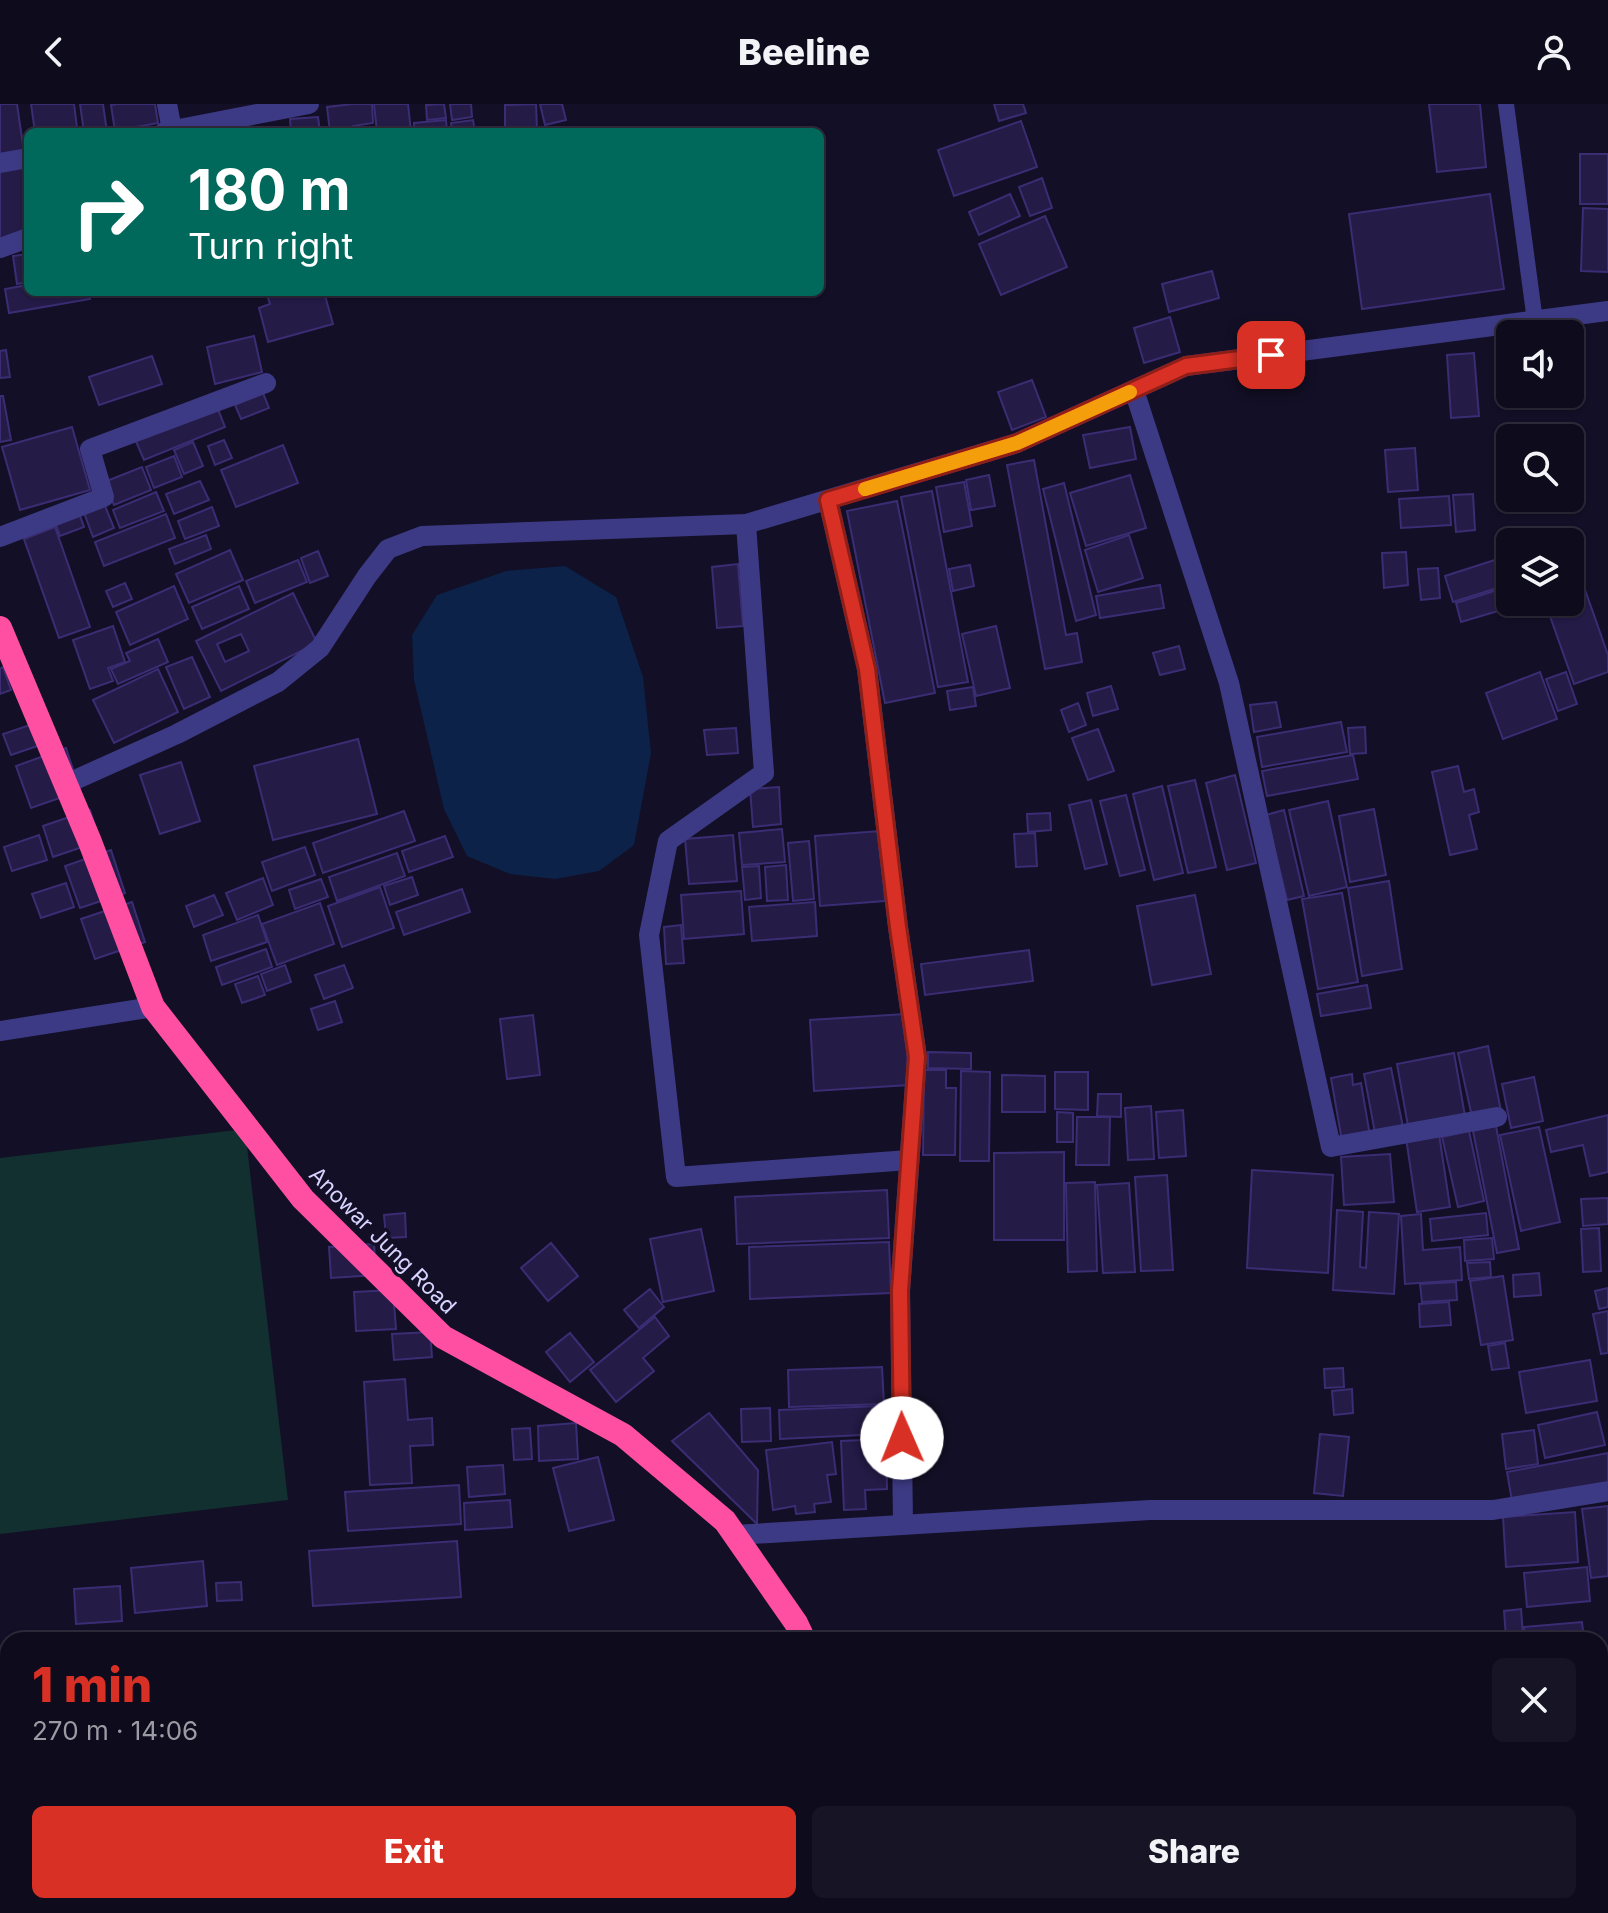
<!DOCTYPE html>
<meta charset="utf-8">
<style>
body{margin:0;font-family:Inter,sans-serif;background:#171425;color:#f1f3f6;height:100vh;display:flex;flex-direction:column;font-size:30px;white-space:nowrap}
*{box-sizing:border-box;margin:0}
p{font-size:26px;color:#9b9ba3}
.icon{flex:none;width:44px;height:44px;fill:none;stroke:currentColor;stroke-width:2;stroke-linecap:round;stroke-linejoin:round}
.map{position:relative;flex:1;overflow:hidden}
.drawer{position:absolute;left:0px;top:1528px;width:1608px;height:282px;display:flex;flex-direction:column;background:#0e0b1c;border-radius:24px 24px 0 0;box-shadow:0 2px 6px #0004,0 0 0 2px #2e2b3b}
.drawer>*{flex:none}
.banner{position:absolute;left:24px;top:24px;width:800px;height:168px;border-radius:12px;box-shadow:0 2px 6px #0004,0 0 0 2px #2e2b3b;background:#00695c;color:#fff;overflow:hidden}
.fabs{position:absolute;left:1496px;top:216px;display:grid;gap:16px}
.fabs a{display:grid;place-items:center;width:88px;height:88px;border-radius:12px;background:#0e0b1c;box-shadow:0 2px 6px #0004,0 0 0 2px #2e2b3b;font-size:40px}
.pin{position:absolute;display:grid;place-items:center;width:68px;height:68px;color:#fff;margin:-34px;border-radius:16px;box-shadow:0 4px 12px #0006}
.me{position:absolute;width:88px;margin:-44px;rotate:359deg;stroke-linejoin:round;filter:drop-shadow(0 0 6px #0008)}
.turn{display:flex;align-items:center;gap:28px;height:168px;padding:0 32px;font-size:36px}
.turn .icon{width:104px;height:104px;stroke-width:2.5}
.turn b{display:block;font-size:56px;line-height:68px}
.round{display:grid;place-items:center;flex:none;width:84px;height:84px;border-radius:12px;background:#171425}
.summary{display:flex;align-items:center;justify-content:space-between;height:136px;padding:0 32px}
h1{font-size:48px;font-weight:800;line-height:60px;color:#d93025}
.cta{display:flex;gap:16px;margin-top:auto;padding:16px 32px}
.cta a{flex:1;height:92px;border-radius:12px;background:#d93025;color:#fff;font-size:32px;font-weight:800;line-height:92px;text-align:center}
.cta a+a{background:#171425;color:#f1f3f6}
header{display:flex;justify-content:space-between;align-items:center;height:104px;padding:0 32px;background:#0e0b1c;font-size:36px;font-weight:800}
.map>svg:first-child{display:block}
.green{fill:#12302f}
.water{fill:#0c2248}
.building{fill:#241b47;stroke:#3b2d73;stroke-width:2;fill-rule:evenodd}
.lines{fill:none;stroke-linecap:round;stroke-linejoin:round}
.lane{stroke:#3d3a85;stroke-width:16}
.street{stroke:#3d3a85;stroke-width:20}
.highway{stroke:#ff4fa3;stroke-width:24}
.route-casing{stroke:#8d1f18;stroke-width:20}
.route{stroke:#d93025;stroke-width:14}
.slow{stroke:#f59e0b;stroke-width:14}
.labels{text-anchor:middle;dominant-baseline:central;stroke-width:7;stroke-linejoin:round;paint-order:stroke}
.street-label{font-size:22px;fill:#d9d4ff;stroke:#130f26}
</style>
<header><svg class="icon" aria-label="back" viewBox="0 0 24 24"><path d="M15 5l-7 7 7 7"/></svg>Beeline<svg class="icon" aria-label="person" viewBox="0 0 24 24"><circle cx="12" cy="8" r="4"/><path d="M4 21q1-7 8-7t8 7"/></svg></header>
<div class="map">
<svg width="1608" height="1809" viewBox="0 0 1608 1809">
<rect width="100%" height="100%" fill="#130f26"/>
<polygon class="green" points="245,1025 288,1396 0,1430 0,1054"/>
<polygon class="water" points="565,462 616,493 643,573 651,649 634,741 599,767 555,775 510,770 467,752 444,705 414,576 412,531 437,491 506,467"/>
<g class="building">
<polygon points="0,0 17,0 24,48 0,52"/>
<polygon points="31,0 74,0 77,24 51,28 35,28"/>
<polygon points="80,0 103,0 107,28 84,28"/>
<polygon points="118,0 155,0 158,19 115,27 111,1"/>
<polygon points="353,0 372,0 373,19 353,22 354,28 330,28 327,3"/>
<polygon points="374,0 408,0 411,28 377,28"/>
<polygon points="444,0 446,14 427,16 426,1"/>
<polygon points="450,0 471,0 472,13 452,16"/>
<polygon points="536,0 537,26 505,27 505,1"/>
<polygon points="540,0 562,0 566,16 545,21"/>
<polygon points="994,0 1023,0 1026,9 999,17"/>
<polygon points="1429,0 1480,0 1486,63 1437,68"/>
<polygon points="318,13 320,28 291,28 290,15"/>
<polygon points="446,16 447,28 414,28 414,19"/>
<polygon points="473,16 475,28 452,28 451,19"/>
<polygon points="1021,17 1037,63 954,92 938,46"/>
<rect x="1580" y="50" width="28" height="50"/>
<polygon points="28,59 28,130 0,135 0,64"/>
<polygon points="1042,74 1052,104 1030,112 1019,83"/>
<polygon points="1010,90 1020,112 979,131 969,108"/>
<polygon points="1490,90 1504,185 1362,205 1349,110"/>
<polygon points="1583,104 1608,105 1608,168 1581,167"/>
<polygon points="1045,112 1067,163 1001,191 979,140"/>
<polygon points="28,150 28,178 17,180 13,152"/>
<polygon points="1212,167 1219,194 1169,208 1162,180"/>
<polygon points="28,181 28,188 89,188 90,195 9,209 5,185"/>
<polygon points="266,188 324,188 333,220 268,238 259,204 270,200"/>
<polygon points="1170,213 1180,248 1144,259 1134,224"/>
<polygon points="254,232 262,268 215,280 207,243"/>
<polygon points="6,246 10,273 0,274 0,247"/>
<polygon points="1474,249 1479,312 1451,314 1447,251"/>
<polygon points="152,252 162,280 99,301 89,273"/>
<polygon points="1032,276 1046,313 1012,326 998,288"/>
<polygon points="263,289 269,304 241,315 235,301"/>
<polygon points="0,292 3,292 11,336 0,338"/>
<polygon points="216,300 225,323 144,356 134,333"/>
<polygon points="72,323 90,386 20,406 2,343"/>
<polygon points="1130,323 1136,355 1090,364 1083,331"/>
<polygon points="224,336 232,354 215,361 208,342"/>
<polygon points="193,338 203,362 184,370 174,346"/>
<polygon points="283,341 298,379 236,403 221,366"/>
<polygon points="1415,344 1418,386 1388,388 1385,346"/>
<polygon points="174,352 182,373 154,384 146,363"/>
<polygon points="1034,356 1066,531 1077,529 1082,558 1045,565 1007,361"/>
<polygon points="142,363 151,386 114,401 104,378"/>
<polygon points="989,371 995,402 971,406 966,376"/>
<polygon points="1130,371 1146,424 1086,442 1070,389"/>
<polygon points="200,377 209,396 174,410 166,390"/>
<polygon points="964,378 972,422 944,428 936,383"/>
<polygon points="1064,379 1096,511 1076,517 1043,385"/>
<polygon points="932,387 968,578 938,583 901,393"/>
<polygon points="156,388 164,407 120,424 113,406"/>
<polygon points="1473,390 1475,426 1456,428 1453,391"/>
<polygon points="1449,392 1451,421 1401,424 1399,395"/>
<polygon points="103,397 114,424 93,433 83,406"/>
<polygon points="897,397 935,589 885,599 847,407"/>
<polygon points="212,403 219,422 185,435 178,417"/>
<polygon points="79,409 84,423 60,432 55,418"/>
<polygon points="166,410 175,434 104,462 95,438"/>
<polygon points="55,423 90,523 59,534 24,435"/>
<polygon points="206,431 211,445 175,460 169,445"/>
<polygon points="1129,431 1143,474 1098,488 1085,446"/>
<polygon points="1570,443 1608,551 1608,568 1574,580 1545,498 1570,498"/>
<polygon points="230,446 243,476 189,499 176,470"/>
<polygon points="318,447 328,472 310,479 301,454"/>
<polygon points="1406,448 1408,481 1384,484 1382,449"/>
<polygon points="1510,451 1510,480 1453,498 1445,472"/>
<polygon points="298,456 307,478 255,499 246,477"/>
<polygon points="738,460 743,522 717,524 712,463"/>
<polygon points="970,461 974,482 953,487 949,465"/>
<polygon points="1438,464 1440,494 1421,496 1418,465"/>
<polygon points="125,479 132,495 113,503 106,487"/>
<polygon points="1160,481 1164,504 1100,514 1096,492"/>
<polygon points="174,482 188,515 130,541 116,508"/>
<polygon points="239,482 249,505 202,525 192,503"/>
<polygon points="1510,482 1510,498 1525,499 1461,518 1456,499"/>
<path d="M293 489 317 539 221 587 196 537ZM241 530 249 547 225 558 217 540Z"/>
<polygon points="113,522 125,558 108,564 113,577 90,585 73,536"/>
<polygon points="996,522 1010,584 976,592 962,530"/>
<polygon points="158,535 168,558 118,580 111,565 130,557 126,549"/>
<polygon points="1179,542 1185,565 1160,571 1153,549"/>
<polygon points="192,553 210,593 184,605 166,563"/>
<polygon points="3,563 11,586 0,590 0,565"/>
<polygon points="158,565 178,608 114,639 93,596"/>
<polygon points="1540,568 1557,615 1503,635 1486,589"/>
<polygon points="1566,568 1577,600 1558,607 1546,575"/>
<polygon points="1111,582 1118,605 1093,612 1087,589"/>
<polygon points="973,583 976,602 950,606 947,587"/>
<polygon points="1276,598 1281,623 1254,628 1250,601"/>
<polygon points="1078,599 1086,621 1069,628 1061,606"/>
<polygon points="45,616 52,637 11,651 3,630"/>
<polygon points="1341,618 1347,648 1262,663 1257,633"/>
<polygon points="1365,623 1366,649 1350,650 1348,624"/>
<polygon points="736,624 738,649 707,651 704,626"/>
<polygon points="1098,625 1114,667 1088,676 1072,634"/>
<polygon points="358,635 377,710 273,736 254,662"/>
<polygon points="66,644 80,687 31,704 16,662"/>
<polygon points="1353,651 1358,675 1267,692 1262,667"/>
<polygon points="181,658 200,717 160,730 140,671"/>
<polygon points="1458,662 1464,688 1474,685 1479,708 1469,711 1477,745 1450,751 1432,668"/>
<polygon points="1235,671 1256,759 1227,766 1206,679"/>
<polygon points="1195,676 1216,763 1188,769 1168,682"/>
<polygon points="1162,682 1183,769 1154,776 1133,690"/>
<polygon points="779,683 781,720 753,723 750,685"/>
<polygon points="1126,691 1145,766 1120,772 1100,697"/>
<polygon points="1091,696 1107,760 1085,765 1069,701"/>
<polygon points="1328,697 1347,783 1309,792 1289,706"/>
<polygon points="1374,705 1386,771 1350,778 1339,712"/>
<polygon points="90,706 100,737 53,753 43,722"/>
<polygon points="1284,706 1304,792 1287,796 1266,711"/>
<polygon points="404,707 415,737 323,769 313,739"/>
<polygon points="1050,709 1051,726 1028,728 1027,710"/>
<polygon points="782,725 785,758 742,761 739,729"/>
<polygon points="880,727 885,797 820,802 815,732"/>
<polygon points="1035,729 1037,762 1016,763 1014,730"/>
<polygon points="39,731 47,756 12,767 4,743"/>
<polygon points="733,731 737,777 689,780 685,735"/>
<polygon points="445,732 453,753 409,768 402,747"/>
<polygon points="809,737 814,795 793,797 788,739"/>
<polygon points="305,743 315,771 272,787 262,758"/>
<polygon points="111,746 125,789 80,804 65,762"/>
<polygon points="397,749 405,772 337,797 329,773"/>
<polygon points="786,761 788,796 767,797 765,763"/>
<polygon points="759,762 761,794 745,796 742,763"/>
<polygon points="412,773 418,791 390,801 384,782"/>
<polygon points="263,774 273,801 237,816 226,789"/>
<polygon points="321,775 328,793 295,805 289,786"/>
<polygon points="1389,777 1402,865 1362,872 1348,784"/>
<polygon points="66,779 74,803 41,814 32,790"/>
<polygon points="380,783 394,824 342,843 328,802"/>
<polygon points="462,785 470,808 404,831 396,808"/>
<polygon points="741,787 744,830 684,835 681,791"/>
<polygon points="1342,789 1358,878 1318,885 1302,795"/>
<polygon points="214,791 223,811 194,823 186,802"/>
<polygon points="1195,791 1211,870 1152,881 1137,802"/>
<polygon points="132,798 145,838 95,855 81,815"/>
<polygon points="815,798 817,832 752,837 749,803"/>
<polygon points="320,799 334,840 277,861 262,820"/>
<polygon points="258,811 267,838 211,857 203,831"/>
<polygon points="681,821 684,859 666,860 664,823"/>
<polygon points="266,845 272,863 222,881 216,863"/>
<polygon points="1029,846 1033,877 925,891 921,860"/>
<polygon points="285,861 291,878 267,887 261,870"/>
<polygon points="344,861 353,884 324,895 315,871"/>
<polygon points="258,872 265,891 242,899 235,880"/>
<polygon points="1367,881 1371,904 1321,912 1317,890"/>
<polygon points="335,897 342,918 318,926 311,905"/>
<polygon points="905,910 909,981 814,987 810,916"/>
<polygon points="533,911 540,971 507,975 500,915"/>
<polygon points="1488,942 1501,1007 1472,1013 1458,949"/>
<polygon points="928,948 971,949 971,965 928,964"/>
<polygon points="1454,949 1465,1012 1408,1022 1397,960"/>
<polygon points="1391,964 1403,1023 1375,1029 1364,970"/>
<polygon points="924,966 946,966 946,984 956,984 955,1051 923,1051"/>
<polygon points="961,967 990,968 989,1057 960,1057"/>
<polygon points="1055,968 1088,968 1088,1006 1055,1005"/>
<polygon points="1352,970 1353,981 1361,979 1370,1032 1342,1037 1331,974"/>
<polygon points="1002,971 1045,972 1045,1008 1002,1008"/>
<polygon points="1534,973 1543,1017 1511,1024 1502,980"/>
<polygon points="1098,990 1121,990 1121,1013 1097,1012"/>
<polygon points="1151,1002 1154,1055 1128,1056 1125,1004"/>
<polygon points="1183,1006 1186,1052 1159,1054 1156,1008"/>
<polygon points="1057,1008 1073,1009 1073,1038 1057,1038"/>
<polygon points="1608,1011 1608,1068 1590,1072 1583,1041 1551,1048 1546,1026"/>
<polygon points="1077,1013 1110,1013 1109,1061 1076,1061"/>
<polygon points="1496,1022 1519,1145 1497,1149 1473,1027"/>
<polygon points="1539,1023 1560,1118 1521,1127 1500,1031"/>
<polygon points="1469,1027 1484,1097 1458,1103 1442,1033"/>
<polygon points="1439,1030 1450,1103 1417,1108 1406,1034"/>
<polygon points="1064,1048 1064,1136 994,1136 994,1049"/>
<polygon points="1390,1050 1394,1098 1344,1101 1341,1053"/>
<polygon points="1252,1066 1333,1071 1328,1169 1247,1164"/>
<polygon points="1167,1071 1173,1166 1141,1167 1135,1073"/>
<polygon points="1095,1078 1097,1167 1068,1168 1066,1079"/>
<polygon points="1129,1079 1135,1168 1103,1169 1097,1081"/>
<polygon points="887,1086 889,1134 737,1140 735,1093"/>
<polygon points="1608,1094 1608,1120 1583,1122 1581,1095"/>
<polygon points="1337,1106 1363,1108 1360,1163 1366,1164 1369,1108 1399,1110 1394,1190 1333,1186"/>
<polygon points="405,1109 406,1133 386,1134 384,1111"/>
<polygon points="1486,1109 1488,1131 1432,1137 1430,1115"/>
<polygon points="1421,1110 1423,1146 1460,1143 1462,1176 1405,1180 1401,1112"/>
<polygon points="1599,1124 1601,1167 1583,1168 1581,1125"/>
<polygon points="701,1125 714,1187 663,1198 650,1135"/>
<polygon points="1492,1134 1494,1155 1465,1157 1464,1136"/>
<polygon points="889,1138 891,1189 750,1195 749,1143"/>
<polygon points="551,1139 578,1172 548,1197 521,1164"/>
<polygon points="374,1140 376,1171 331,1174 329,1143"/>
<polygon points="1490,1158 1491,1173 1469,1175 1467,1159"/>
<polygon points="1539,1169 1541,1191 1514,1193 1513,1171"/>
<polygon points="1503,1172 1513,1236 1481,1241 1470,1177"/>
<polygon points="1456,1178 1457,1196 1422,1198 1420,1180"/>
<polygon points="1608,1184 1608,1203 1599,1205 1595,1187"/>
<polygon points="650,1185 664,1203 639,1224 624,1206"/>
<polygon points="393,1186 396,1225 356,1227 354,1188"/>
<polygon points="1449,1198 1451,1221 1420,1223 1419,1200"/>
<polygon points="1608,1207 1608,1249 1601,1250 1593,1210"/>
<polygon points="655,1213 669,1232 643,1254 654,1267 616,1298 590,1266"/>
<polygon points="430,1228 432,1253 394,1256 392,1230"/>
<polygon points="570,1229 594,1258 570,1278 546,1248"/>
<polygon points="1505,1239 1509,1264 1492,1266 1488,1242"/>
<polygon points="1590,1256 1597,1297 1526,1309 1519,1268"/>
<polygon points="882,1263 884,1300 789,1303 788,1266"/>
<polygon points="1343,1264 1344,1283 1325,1284 1324,1265"/>
<polygon points="405,1275 408,1316 432,1314 433,1341 410,1342 412,1379 370,1381 364,1278"/>
<polygon points="1352,1285 1353,1309 1334,1311 1332,1287"/>
<polygon points="881,1302 882,1330 780,1335 779,1306"/>
<polygon points="770,1304 771,1337 742,1338 741,1305"/>
<polygon points="1597,1308 1605,1341 1545,1354 1538,1321"/>
<polygon points="709,1309 758,1366 757,1420 672,1337"/>
<polygon points="576,1319 578,1355 539,1357 538,1322"/>
<polygon points="530,1324 532,1355 514,1356 512,1325"/>
<polygon points="1534,1326 1538,1360 1506,1365 1502,1330"/>
<polygon points="1320,1330 1349,1333 1343,1392 1314,1389"/>
<polygon points="886,1335 887,1385 865,1386 866,1405 844,1406 841,1337"/>
<polygon points="832,1338 836,1370 827,1371 831,1398 814,1400 815,1408 796,1410 795,1402 773,1406 766,1346"/>
<polygon points="1608,1349 1608,1379 1512,1397 1507,1368"/>
<polygon points="598,1353 614,1416 569,1427 553,1364"/>
<polygon points="503,1361 505,1390 469,1393 467,1363"/>
<polygon points="459,1381 461,1420 348,1427 345,1388"/>
<polygon points="510,1396 512,1423 465,1426 464,1399"/>
<polygon points="1608,1402 1608,1472 1591,1474 1582,1405"/>
<polygon points="1575,1408 1578,1458 1506,1463 1503,1413"/>
<polygon points="457,1437 461,1493 313,1502 309,1447"/>
<polygon points="203,1457 207,1502 135,1509 131,1464"/>
<polygon points="1587,1463 1590,1497 1527,1503 1524,1469"/>
<polygon points="241,1478 242,1496 217,1497 216,1479"/>
<polygon points="120,1482 122,1517 76,1520 74,1485"/>
<polygon points="1521,1505 1523,1531 1506,1533 1504,1507"/>
<polygon points="1582,1518 1584,1536 1525,1536 1524,1523"/>
<polygon points="1600,1602 1608,1602 1608,1622 1600,1623"/>
<rect x="1600" y="1628" width="8" height="37"/>
<polygon points="8,1655 8,1734 0,1735 0,1656"/>
<polygon points="1608,1691 1608,1761 1600,1761 1600,1692"/>
<polygon points="8,1755 8,1802 28,1802 29,1809 0,1809 0,1756"/>
<polygon points="77,1802 230,1802 230,1809 78,1809"/>
<polygon points="1175,1802 1221,1802 1222,1809 1176,1809"/>
<rect x="1486" y="1802" width="31" height="7"/>
</g>
<g class="lines">
<polyline class="lane" points="1506,0 1535,217"/>
<g class="street">
<polyline points="167,0 172,26"/>
<polyline points="164,28 309,0"/>
<polyline points="0,59 28,54"/>
<polyline points="0,144 28,134"/>
<polyline points="1134,286 1229,579 1331,1043 1497,1013"/>
<polyline points="828,396 867,565 898,823 917,953 900,1187 903,1421"/>
<polyline points="746,420 764,669 668,737 649,831 676,1073 909,1056"/>
<polyline points="0,433 104,393 90,345 266,279"/>
<polyline points="66,680 177,630 278,578 320,544 367,472 388,445 422,432 746,420 1017,339 1186,262 1608,207"/>
<polyline points="0,927 153,903"/>
<polyline points="735,1431 1150,1406 1493,1406 1608,1387"/>
</g>
<g class="highway">
<polyline points="0,524 90,738 153,903 303,1095 443,1233 623,1331 725,1417 796,1519 804,1536"/>
<polyline points="918,1802 921,1809"/>
</g>
</g>
<g class="lines">
<defs>
<polyline id="route" points="902,1334 900,1187 917,953 898,823 867,565 828,396 1017,339 1186,262 1271,251"/>
</defs>
<use href="#route" class="route-casing"/>
<use href="#route" class="route"/>
<polyline class="slow" points="865,385 1017,339 1130,288"/>
</g>
<g class="labels">
<g class="street-label">
<text transform="translate(383 1136) rotate(45)">Anowar Jung Road</text>
</g>
</g>
</svg>
<div class="fabs">
<a><svg class="icon" aria-label="sound" viewBox="0 0 24 24"><path d="M4 9h4l5-4v14l-5-4H4zM17 9q2 3 0 6"/></svg></a>
<a><svg class="icon" aria-label="search" viewBox="0 0 24 24"><circle cx="10" cy="10" r="6"/><path d="M15 15l6 6"/></svg></a>
<a><svg class="icon" aria-label="layers" viewBox="0 0 24 24"><path d="M12 4l9 5-9 5-9-5zM3 14l9 5 9-5"/></svg></a>
</div>
<div class="pin" style="left:1271px;top:251px;background:#d93025"><svg class="icon" aria-label="arrive" viewBox="0 0 24 24"><path d="M6 21V4h12l-3 4 3 4H6"/></svg></div>
<svg class="me" style="left:902px;top:1334px" viewBox="-20 -20 40 40"><circle r="19" fill="#fff"/><path d="M0-13L10 11 0 6-10 11z" fill="#d93025"/></svg>
<div class="banner">
<div class="turn"><svg class="icon" aria-label="right" viewBox="0 0 24 24"><path d="M7 20v-9h11M14 6l5 5-5 5"/></svg><div><b>180 m</b>Turn right</div></div>
</div>
<section class="drawer">
<div class="summary"><div><h1>1 min</h1><p>270 m · 14:06</p></div><a class="round"><svg class="icon" aria-label="close" viewBox="0 0 24 24"><path d="M6 6l12 12M18 6L6 18"/></svg></a></div>
<div class="cta"><a>Exit</a><a>Share</a></div>
</section>
</div>
